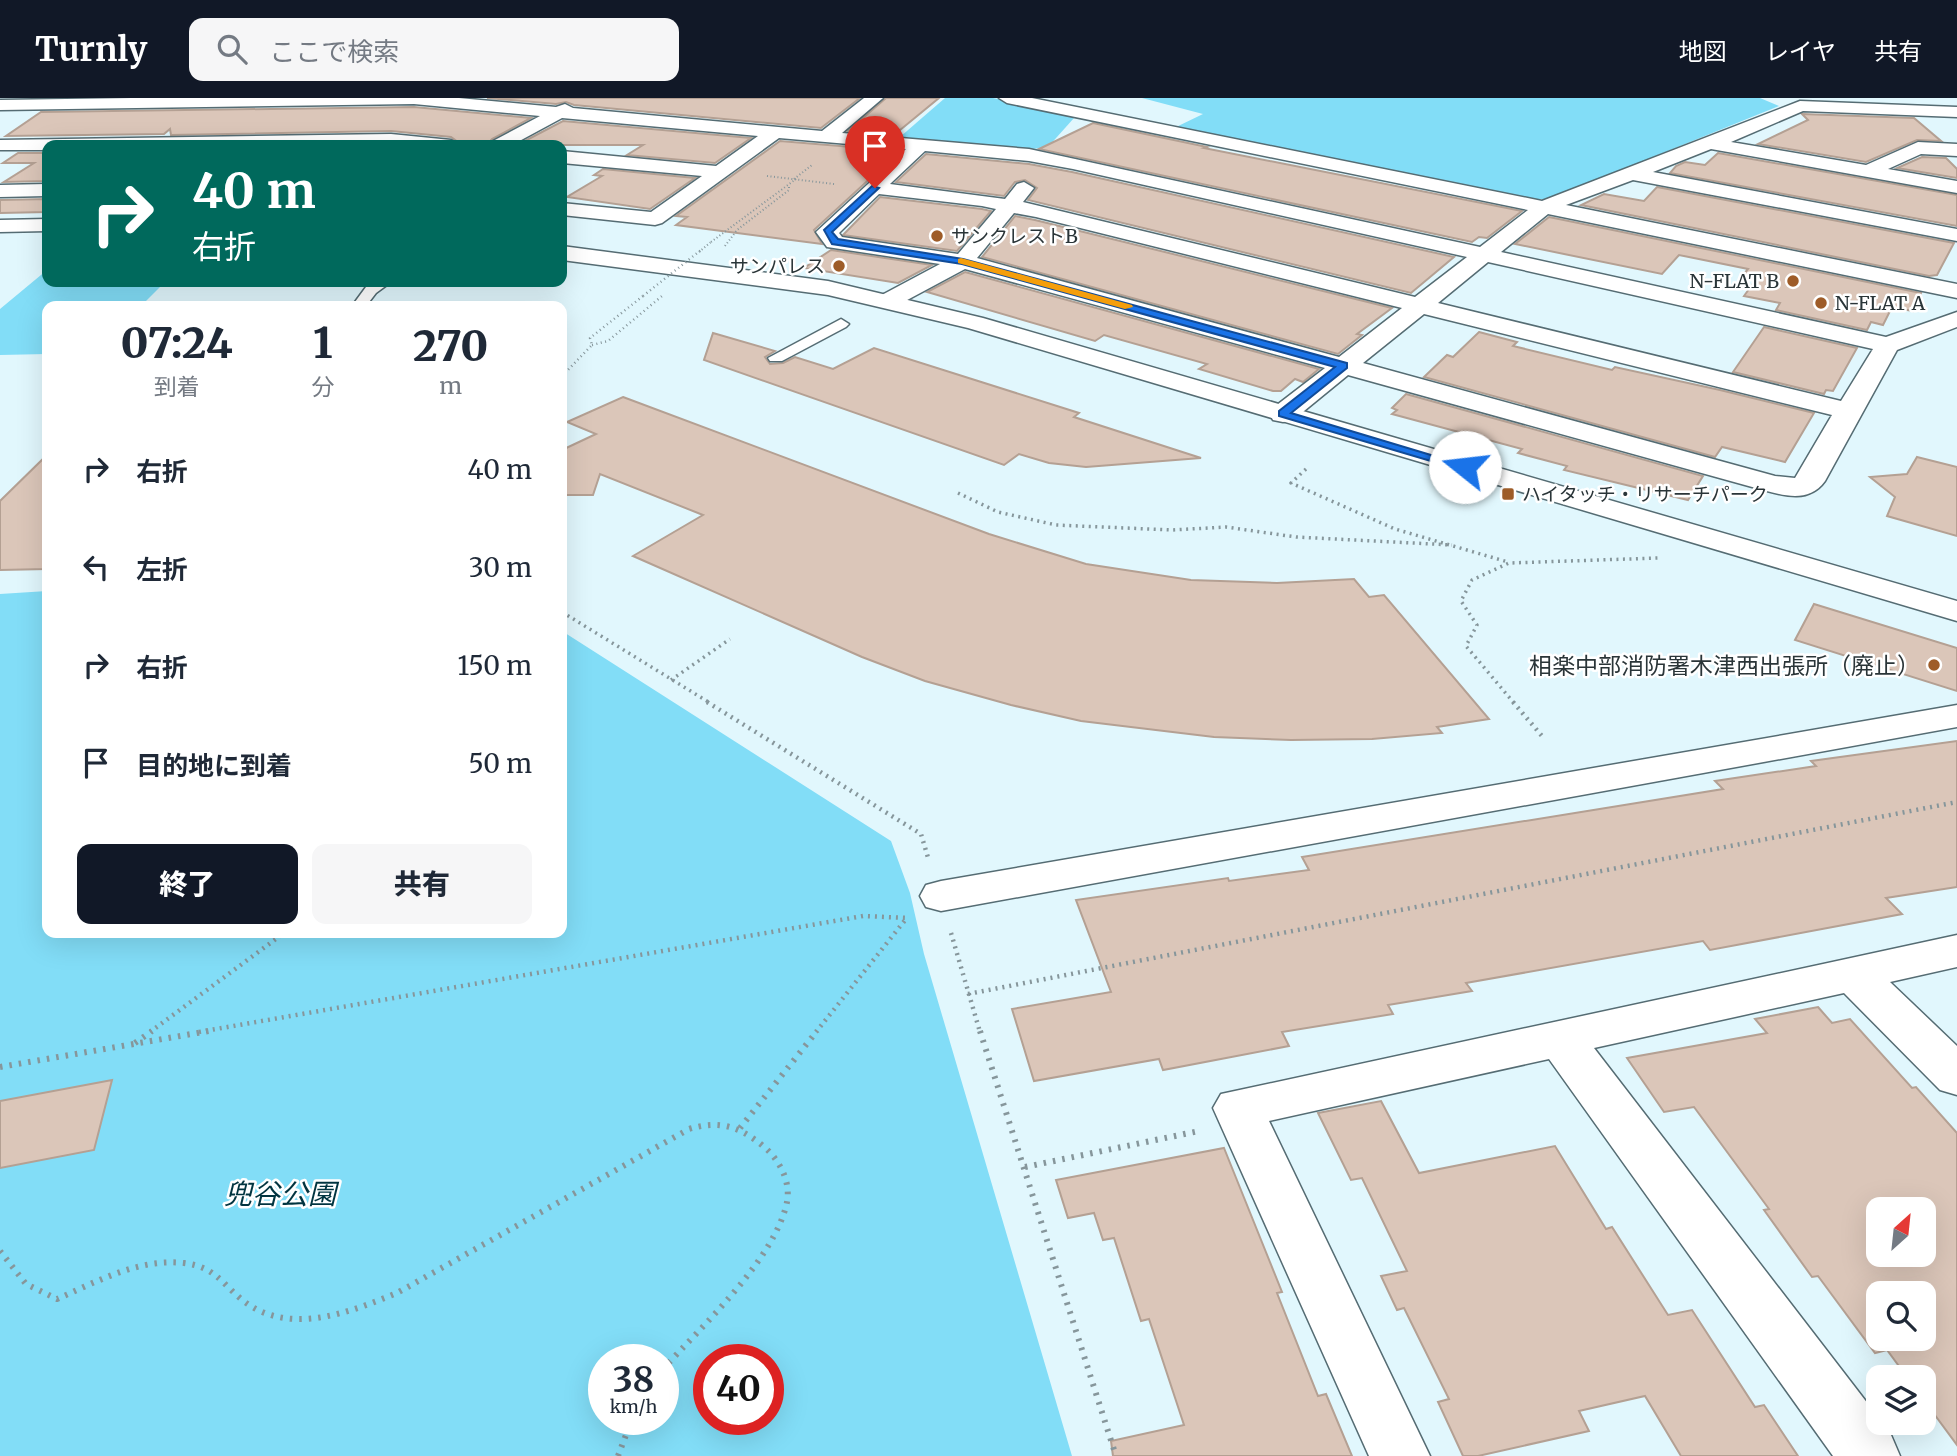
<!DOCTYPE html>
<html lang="ja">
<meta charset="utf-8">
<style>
body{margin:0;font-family:Merriweather,"Noto Sans JP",serif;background:#f6f6f7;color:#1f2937;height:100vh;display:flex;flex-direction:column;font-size:26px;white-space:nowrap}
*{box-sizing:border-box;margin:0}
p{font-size:23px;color:#747a83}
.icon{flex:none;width:38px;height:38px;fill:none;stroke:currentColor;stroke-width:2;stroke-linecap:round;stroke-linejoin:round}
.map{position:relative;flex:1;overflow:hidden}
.details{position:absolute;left:42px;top:203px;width:525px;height:637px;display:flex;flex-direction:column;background:#fff;border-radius:14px;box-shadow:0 7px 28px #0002}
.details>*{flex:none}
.guide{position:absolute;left:42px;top:42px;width:525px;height:147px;border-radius:14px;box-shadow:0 7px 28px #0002;background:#00695c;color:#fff;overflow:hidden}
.needle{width:46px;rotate:27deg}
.controls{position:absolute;left:1866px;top:1099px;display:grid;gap:14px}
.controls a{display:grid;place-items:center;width:70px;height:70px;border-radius:14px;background:#fff;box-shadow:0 7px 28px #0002;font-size:35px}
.speed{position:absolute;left:588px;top:1246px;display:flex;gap:14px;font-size:35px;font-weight:700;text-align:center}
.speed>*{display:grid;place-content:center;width:91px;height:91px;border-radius:50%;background:#fff;box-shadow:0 7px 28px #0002;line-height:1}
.speed small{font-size:18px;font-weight:400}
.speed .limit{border:10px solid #d22;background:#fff;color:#111}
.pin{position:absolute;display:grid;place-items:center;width:60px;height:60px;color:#fff;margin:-72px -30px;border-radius:50% 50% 50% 0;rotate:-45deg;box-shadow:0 0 7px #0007}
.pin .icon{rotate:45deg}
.me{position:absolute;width:77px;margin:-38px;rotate:286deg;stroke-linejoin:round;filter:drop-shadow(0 0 5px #0008)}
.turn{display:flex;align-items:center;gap:24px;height:147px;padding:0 35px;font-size:32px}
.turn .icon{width:91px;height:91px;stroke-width:2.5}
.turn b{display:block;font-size:49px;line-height:60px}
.eta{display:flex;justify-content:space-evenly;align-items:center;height:119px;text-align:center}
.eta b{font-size:42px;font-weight:800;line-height:49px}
.button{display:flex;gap:14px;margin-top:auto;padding:14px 35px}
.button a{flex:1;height:80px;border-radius:14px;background:#111827;color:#fff;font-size:28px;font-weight:800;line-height:80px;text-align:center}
.button a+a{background:#f6f6f7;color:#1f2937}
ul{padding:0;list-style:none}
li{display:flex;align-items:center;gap:21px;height:98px;padding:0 35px}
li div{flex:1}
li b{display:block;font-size:26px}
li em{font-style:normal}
header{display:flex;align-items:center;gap:42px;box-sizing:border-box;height:98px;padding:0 35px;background:#111827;color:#fff}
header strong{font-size:33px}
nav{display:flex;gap:38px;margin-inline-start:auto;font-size:24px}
.search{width:490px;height:63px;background:#f6f6f7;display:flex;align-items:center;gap:18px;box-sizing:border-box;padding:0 24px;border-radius:14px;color:#747a83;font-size:26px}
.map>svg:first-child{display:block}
.green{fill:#82ddf7;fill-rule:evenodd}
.building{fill:#dbc6b9;stroke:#b4a093;stroke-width:2;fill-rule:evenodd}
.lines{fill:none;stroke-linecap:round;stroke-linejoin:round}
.service-casing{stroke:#556c73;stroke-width:3}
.minor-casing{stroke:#556c73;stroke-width:3}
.tertiary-casing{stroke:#556c73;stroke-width:3}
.path-far4{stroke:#86969b;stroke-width:2;stroke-dasharray:1 2.5;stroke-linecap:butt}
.path-far3{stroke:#86969b;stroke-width:2.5;stroke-dasharray:1 3.5;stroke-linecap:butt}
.path-far2{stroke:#86969b;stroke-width:3.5;stroke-dasharray:2 4.5;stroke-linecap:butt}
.path-far1{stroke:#86969b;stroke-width:4.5;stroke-dasharray:2 5;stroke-linecap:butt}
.path{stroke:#86969b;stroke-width:6;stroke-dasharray:2.5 7;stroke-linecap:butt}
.service{fill:#fff;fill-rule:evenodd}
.minor{fill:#fff;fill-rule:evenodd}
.tertiary{fill:#fff;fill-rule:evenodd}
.path-bridge-far1{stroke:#86969b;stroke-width:2;stroke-dasharray:1 2.5;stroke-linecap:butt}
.path-bridge{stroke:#86969b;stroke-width:2.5;stroke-dasharray:1 3.5;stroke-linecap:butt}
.route{fill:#1a73e8;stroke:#114b97;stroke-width:2}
.slow{fill:#f59e0b}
.poi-dot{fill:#9e5c28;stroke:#fff;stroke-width:2.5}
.labels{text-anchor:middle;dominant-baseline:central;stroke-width:5;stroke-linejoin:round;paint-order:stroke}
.far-poi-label{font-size:19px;fill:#2a3538;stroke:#fff;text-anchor:start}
.poi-label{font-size:23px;fill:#2a3538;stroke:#fff;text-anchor:end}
.near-park-label{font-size:28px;font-style:italic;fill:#013440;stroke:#fff}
</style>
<header>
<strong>Turnly</strong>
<div class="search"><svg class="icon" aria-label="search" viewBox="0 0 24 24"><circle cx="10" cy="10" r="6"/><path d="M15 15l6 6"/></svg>ここで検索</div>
<nav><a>地図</a><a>レイヤ</a><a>共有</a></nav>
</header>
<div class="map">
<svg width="1957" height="1358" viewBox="0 0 1957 1358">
<rect width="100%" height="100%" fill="#e1f7fd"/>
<g class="green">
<polygon points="945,0 993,0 1069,15 1074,20 1048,49 1032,51 900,39"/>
<polygon points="1142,0 1760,0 1779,8 1549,101 1525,101 1172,31 1203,16"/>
<polygon points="47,172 47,184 165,184 141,208 47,208 47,256 0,257 0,211"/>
<path d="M47 493V835H562V533L891 743 910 795 924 856 1072 1358H0V496ZM604 1262H663V1321H604ZM709 1262H768V1321H709Z"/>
</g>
<g class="building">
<polygon points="487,0 860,0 821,30 574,7 566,4 556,6"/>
<polygon points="886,0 939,0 894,37 848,33"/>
<polygon points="414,9 531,20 492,41 487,47 462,47 451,39 391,33 171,37 170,31 164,36 6,38 41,14"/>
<polygon points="1802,16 1914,20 1941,43 1917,42 1866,64 1758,46 1808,22"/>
<polygon points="563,23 751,40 715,65 627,57 643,47 517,47"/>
<polygon points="1093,25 1207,49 1204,50 1522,113 1487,140 1479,139 1472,144 1039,51"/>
<polygon points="780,43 900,53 814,132 822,146 676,127 687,119 676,118"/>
<polygon points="18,55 47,55 47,83 4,84 34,65 3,65"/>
<polygon points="1718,55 1957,97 1957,128 1670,75 1676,68 1685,64 1705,67"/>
<polygon points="926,56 1029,66 1072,74 1454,159 1411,195 1028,102 1037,90 1025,82 1015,84 1004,98 896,84"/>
<polygon points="1922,59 1946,60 1957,71 1957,80 1897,70"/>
<polygon points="603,71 695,80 650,111 567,99 602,78 594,77"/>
<polygon points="1657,89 1954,145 1937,177 1929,178 1581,107 1604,96 1644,103"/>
<polygon points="880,99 982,111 991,113 957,153 843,137"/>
<polygon points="47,101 47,114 0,115 0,102"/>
<polygon points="1015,118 1035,122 1392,210 1357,236 1362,237 1338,256 982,159"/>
<polygon points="1549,119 1921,195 1913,213 1892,209 1883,227 1871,224 1867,232 1776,212 1780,205 1744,198 1757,180 1743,177 1748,171 1679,157 1662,176 1515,146"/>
<polygon points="831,152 932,167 898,185 804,170"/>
<polygon points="965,174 1319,271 1303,284 1295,281 1281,293 1273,293 1199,271 1207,266 1104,237 1095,243 927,194"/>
<polygon points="1764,229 1857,250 1833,293 1826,292 1824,296 1733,274"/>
<polygon points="1479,234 1517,244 1513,248 1612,272 1615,269 1720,292 1814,315 1785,364 1722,349 1715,359 1424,279 1447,257 1453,259"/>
<polygon points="713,235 775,253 765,259 770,266 783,265 795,259 833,271 874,250 1079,315 1074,319 1201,360 1086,369 1049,365 1019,356 1004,367 704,262"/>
<polygon points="1406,296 1703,378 1688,402 1564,372 1567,368 1518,355 1522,351 1392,316 1397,312 1392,310"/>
<polygon points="623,299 989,436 1086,466 1191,482 1277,485 1354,481 1369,499 1384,497 1489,621 1437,629 1442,635 1372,641 1291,642 1214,639 1081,623 1011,607 925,583 862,559 633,458 703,417 600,376 593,397 562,397 562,352 596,336 567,324"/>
<polygon points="47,357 47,471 0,472 0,403"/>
<polygon points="1917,359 1957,369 1957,438 1887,418 1895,399 1870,379 1907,376"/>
<polygon points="1814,506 1957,550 1957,593 1795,542"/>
<polygon points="1957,643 1957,789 1886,800 1902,816 1710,852 1703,843 1466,885 1472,893 1388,907 1393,916 1282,934 1289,948 1163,972 1159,961 1034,983 1012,911 1111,894 1076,802 1228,780 1229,783 1309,772 1302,759 1723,691 1715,683 1816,668 1811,663"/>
<path d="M1818 909 1832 925 1850 921 1912 990 1916 989 1957 1035V1347L1923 1301V1279H1907L1887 1252 1875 1255 1818 1178 1812 1179 1764 1112 1769 1111 1694 1009 1664 1014 1627 960 1767 935 1755 921ZM1878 1111H1923V1157H1878ZM1878 1195H1923V1241H1878Z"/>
<polygon points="112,982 94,1052 0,1070 0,1003"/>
<polygon points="1381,1003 1419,1075 1555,1048 1606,1131 1612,1129 1668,1217 1692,1212 1755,1309 1764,1307 1798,1358 1681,1358 1645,1298 1579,1313 1589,1333 1478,1358 1463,1358 1438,1304 1449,1301 1404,1210 1397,1212 1381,1178 1407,1173 1362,1080 1351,1082 1318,1015"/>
<polygon points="1224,1050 1282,1194 1277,1195 1318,1298 1326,1296 1352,1358 1113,1358 1111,1343 1184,1327 1149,1221 1141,1223 1114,1140 1103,1142 1094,1115 1068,1120 1056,1082"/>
</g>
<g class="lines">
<defs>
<g id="service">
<polygon points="374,184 391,184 376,195 366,208 352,208 366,189"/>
<polygon points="841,221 849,226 846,229 782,263 770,263 768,260"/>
</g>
<g id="minor">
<path d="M132 0H459L556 9 565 6 573 10 822 33 864 0H883L842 35 1029 51 1480 149 1528 112 1007 5 999 0H1032L1542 103 1800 3 1957 9V19L1803 13 1731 44 1866 67 1918 44 1957 46V58L1921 56 1888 71 1957 83V95L1711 51 1653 74 1957 131V143L1633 82 1566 107 1957 186V200L1548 116 1501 154 1886 239 1957 214V229L1897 252 1825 383C1809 405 1785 398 1763 392L1348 277 1293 322 1283 324 1273 322 1270 316 1273 310 1325 270 965 171 896 208H880L876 203 880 198 940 166 827 149 816 134 906 51 779 40 662 125 655 127 562 117V105L651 114 702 78 562 65V53L716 68 758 38 562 20 512 47H490L493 43 540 18 414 6 0 12V2ZM925 53 1029 63 1073 71 1467 159 1415 199 1023 104 1034 90 1024 84 1017 86 1005 101 890 86ZM879 96 982 108 996 111 958 156 842 139 839 135ZM1014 115 1036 119 1402 210 1339 259 977 160ZM1488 164 1873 251 1841 303 1438 205ZM1424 216 1832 317 1795 380 1775 378 1363 265Z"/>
<polygon points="391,36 451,42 460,47 47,47 47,52 0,52 0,42"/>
<polygon points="47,86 47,98 0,99 0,87"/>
<polygon points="1957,607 1957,629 941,813 926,809 920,798 926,787 941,783"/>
<polygon points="1957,837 1957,869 1890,884 1957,948 1957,997 1940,992 1844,895 1594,950 1878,1319 1878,1325 1882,1325 1891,1337 1900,1358 1833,1358 1549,961 1269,1023 1430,1358 1369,1358 1213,1010 1221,996"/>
</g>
<g id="tertiary">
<polygon points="47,121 47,133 0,134 0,122"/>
<polygon points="562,148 828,183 983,220 1957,503 1957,523 968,230 828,197 562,162"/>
</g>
</defs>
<use href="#service" class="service-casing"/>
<use href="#minor" class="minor-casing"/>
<use href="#tertiary" class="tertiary-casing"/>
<g class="path-far4">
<polyline points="767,78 834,86"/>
<polyline points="794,81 812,67"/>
<polyline points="711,144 796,81"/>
<polyline points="725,148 737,132 789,92 789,87"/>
</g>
<g class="path-far3">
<polyline points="592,247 608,243 662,198"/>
<polyline points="562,278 592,247 590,240 643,198"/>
</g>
<g class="path-far2">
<polyline points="1306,371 1291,385 1395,431 1508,464"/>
<polyline points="958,395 998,414 1056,427 1172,432 1226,429 1296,439 1452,447"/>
<polyline points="562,514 710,605"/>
<polyline points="671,582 730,541"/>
<polyline points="1514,605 1466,548 1477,527 1461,503 1472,482 1509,465 1658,460"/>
</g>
<g class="path-far1">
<polyline points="707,604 921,736 929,763"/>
<polyline points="1513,604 1542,638"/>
<polyline points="951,835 980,934"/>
<polyline points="968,896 1957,704"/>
<polyline points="150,934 284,835"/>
<polyline points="199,934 863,818 908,820"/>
<polyline points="816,934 906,821"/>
</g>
<g class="path">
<polyline points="980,933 1116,1358"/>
<polyline points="135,945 152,933"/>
<polyline points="0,969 209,933"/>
<polyline points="740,1030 817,933"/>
<polyline points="1025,1069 1199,1033"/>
<path d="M0 1153 26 1186 57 1201C96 1184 139 1160 184 1165 214 1169 220 1183 241 1201 287 1239 348 1215 397 1195L689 1031C719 1022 739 1028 763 1048 779 1061 791 1083 787 1104 775 1161 702 1228 663 1271"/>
<polyline points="618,1358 632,1321"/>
</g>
<use href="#service" class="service"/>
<use href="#minor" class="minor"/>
<use href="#tertiary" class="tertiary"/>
<polyline class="path-bridge-far1" points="699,154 711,144"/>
<polyline class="path-bridge" points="643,198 701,152"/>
</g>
<polygon class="route" points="872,88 879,90 832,134 838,141 963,161 1347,265 1347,270 1291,315 1471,369 1461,372 1279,318 1279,313 1335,269 962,166 832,146 824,132"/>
<polygon class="slow" points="961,160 1132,207 1133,209 1125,211 958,165 958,161"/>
<g class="poi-dot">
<circle cx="937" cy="138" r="7"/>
<circle cx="839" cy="168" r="7"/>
<circle cx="1793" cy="183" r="7"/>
<circle cx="1821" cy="205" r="7"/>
<rect x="1501" y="389" width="14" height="14" rx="3.5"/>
<circle cx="1934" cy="567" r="7"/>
</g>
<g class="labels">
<g class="far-poi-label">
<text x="951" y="138">サンクレストB</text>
<text x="825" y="168" text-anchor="end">サンパレス</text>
<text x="1779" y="183" text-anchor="end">N-FLAT B</text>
<text x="1835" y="205">N-FLAT A</text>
<text x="1522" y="396">ハイタッチ・リサーチパーク</text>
</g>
<g class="poi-label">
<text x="1920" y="567">相楽中部消防署木津西出張所（廃止）</text>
</g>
<g class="near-park-label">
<text x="280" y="1096">兜谷公園</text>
</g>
</g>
</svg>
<div class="controls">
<a><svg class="needle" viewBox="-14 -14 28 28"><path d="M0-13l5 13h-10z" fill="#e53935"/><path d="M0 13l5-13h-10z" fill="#747a83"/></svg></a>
<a><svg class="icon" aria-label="search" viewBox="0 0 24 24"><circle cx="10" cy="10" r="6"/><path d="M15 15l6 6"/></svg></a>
<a><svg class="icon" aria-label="layers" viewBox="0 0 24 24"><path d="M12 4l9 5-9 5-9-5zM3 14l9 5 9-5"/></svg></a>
</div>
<div class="speed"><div>38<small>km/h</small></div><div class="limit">40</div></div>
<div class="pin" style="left:875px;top:90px;background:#d93025"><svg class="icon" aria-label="arrive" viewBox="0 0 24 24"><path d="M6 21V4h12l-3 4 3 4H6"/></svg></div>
<svg class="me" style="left:1465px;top:369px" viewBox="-20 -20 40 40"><circle r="19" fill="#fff"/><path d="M0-13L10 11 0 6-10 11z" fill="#1a73e8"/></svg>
<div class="guide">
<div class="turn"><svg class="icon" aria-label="right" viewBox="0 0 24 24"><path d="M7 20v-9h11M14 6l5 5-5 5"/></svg><div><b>40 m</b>右折</div></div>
</div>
<section class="details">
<div class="eta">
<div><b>07:24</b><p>到着</p></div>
<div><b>1</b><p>分</p></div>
<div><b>270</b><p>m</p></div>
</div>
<ul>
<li><svg class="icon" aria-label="right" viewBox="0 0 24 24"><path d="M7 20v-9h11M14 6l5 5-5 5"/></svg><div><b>右折</b></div><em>40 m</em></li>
<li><svg class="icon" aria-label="left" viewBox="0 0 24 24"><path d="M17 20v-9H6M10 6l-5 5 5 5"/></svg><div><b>左折</b></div><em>30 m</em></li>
<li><svg class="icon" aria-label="right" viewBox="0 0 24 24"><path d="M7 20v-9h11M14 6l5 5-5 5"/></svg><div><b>右折</b></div><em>150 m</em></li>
<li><svg class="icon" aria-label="arrive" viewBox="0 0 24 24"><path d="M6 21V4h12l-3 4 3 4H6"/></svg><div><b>目的地に到着</b></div><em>50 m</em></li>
</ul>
<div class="button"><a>終了</a><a>共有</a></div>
</section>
</div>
